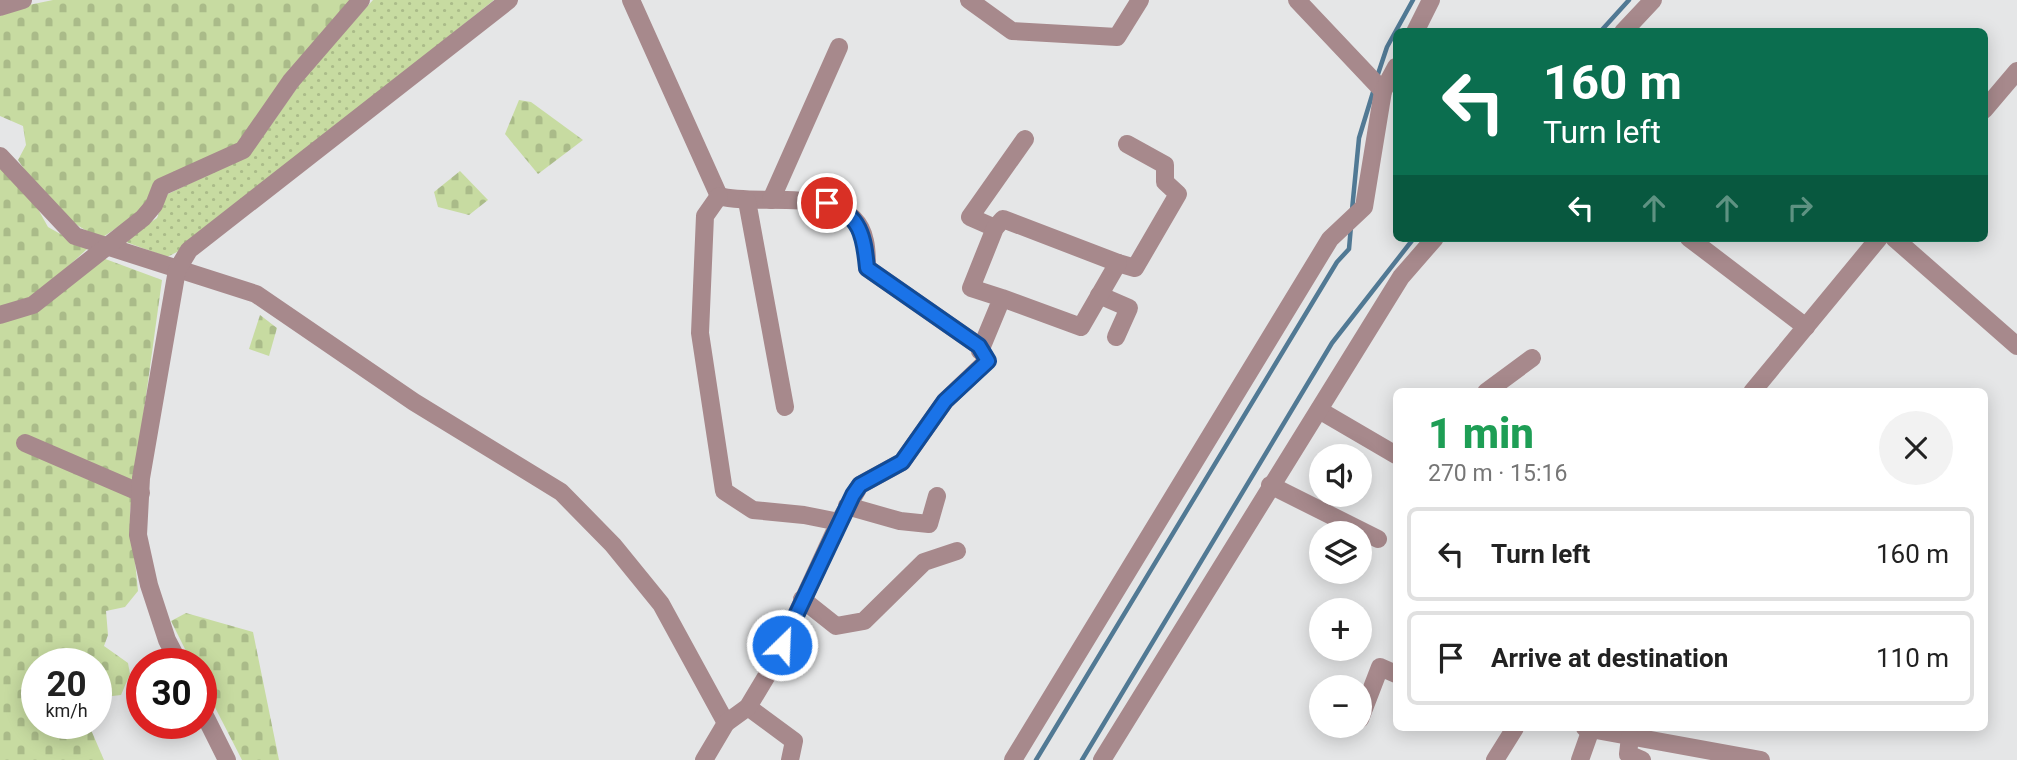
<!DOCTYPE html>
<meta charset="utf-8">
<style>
body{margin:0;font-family:Roboto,sans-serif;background:#f2f2f2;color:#222;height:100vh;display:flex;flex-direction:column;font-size:26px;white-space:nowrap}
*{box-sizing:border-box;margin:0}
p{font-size:23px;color:#767676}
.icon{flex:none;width:38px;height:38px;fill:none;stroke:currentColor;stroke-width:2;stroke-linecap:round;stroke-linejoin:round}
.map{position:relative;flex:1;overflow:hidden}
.sheet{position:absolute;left:1393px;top:388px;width:595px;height:343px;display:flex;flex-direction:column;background:#fff;border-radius:10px;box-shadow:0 4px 18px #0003}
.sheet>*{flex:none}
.hud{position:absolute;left:1393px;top:28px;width:595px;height:214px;border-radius:10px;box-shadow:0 4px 18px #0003;background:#0b6e4f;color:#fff;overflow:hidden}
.tools{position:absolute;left:1309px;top:444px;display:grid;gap:14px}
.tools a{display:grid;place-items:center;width:63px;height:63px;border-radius:50%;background:#fff;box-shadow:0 4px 18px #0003;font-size:35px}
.speed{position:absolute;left:21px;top:648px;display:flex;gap:14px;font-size:35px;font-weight:700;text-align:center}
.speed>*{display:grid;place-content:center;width:91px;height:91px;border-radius:50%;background:#fff;box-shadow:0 4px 18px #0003;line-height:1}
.speed small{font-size:18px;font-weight:400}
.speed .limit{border:10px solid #d22;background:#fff;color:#111}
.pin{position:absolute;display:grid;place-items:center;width:60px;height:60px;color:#fff;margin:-30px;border:4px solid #fff;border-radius:50%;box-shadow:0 2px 7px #0007}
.me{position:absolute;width:77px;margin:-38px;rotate:24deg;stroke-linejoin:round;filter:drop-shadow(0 0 5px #0008)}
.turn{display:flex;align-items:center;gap:24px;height:147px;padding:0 35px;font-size:32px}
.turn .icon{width:91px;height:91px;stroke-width:2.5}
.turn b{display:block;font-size:49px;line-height:60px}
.lanes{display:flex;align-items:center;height:66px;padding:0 35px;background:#0003;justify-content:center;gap:35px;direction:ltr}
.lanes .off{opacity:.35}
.round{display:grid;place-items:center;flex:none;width:74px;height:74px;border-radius:37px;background:#f2f2f2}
.overview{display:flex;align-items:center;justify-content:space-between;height:119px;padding:0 35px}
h1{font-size:42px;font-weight:800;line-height:52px;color:#1e9e55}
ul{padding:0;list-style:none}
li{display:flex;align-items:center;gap:21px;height:94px;margin:0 14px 10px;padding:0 21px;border:4px solid #e0e0e0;border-radius:10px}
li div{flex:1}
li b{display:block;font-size:26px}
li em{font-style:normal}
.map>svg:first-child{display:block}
.grass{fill:url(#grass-dots)}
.cemetery{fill:url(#cemetery-stones)}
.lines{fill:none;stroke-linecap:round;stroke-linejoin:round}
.stream{stroke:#517994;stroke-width:4.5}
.minor{stroke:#a7898c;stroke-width:18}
.route-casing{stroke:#114b97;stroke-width:18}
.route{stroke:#1a73e8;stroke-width:12}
</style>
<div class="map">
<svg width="2017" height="760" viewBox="0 0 2017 760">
<defs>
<pattern id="grass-dots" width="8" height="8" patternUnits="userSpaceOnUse" patternTransform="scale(1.75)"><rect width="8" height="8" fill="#c7dba1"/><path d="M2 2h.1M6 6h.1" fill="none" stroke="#aabb89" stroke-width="1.8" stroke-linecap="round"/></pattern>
<pattern id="cemetery-stones" width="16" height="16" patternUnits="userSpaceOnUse" patternTransform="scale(1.75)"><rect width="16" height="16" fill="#c7dba1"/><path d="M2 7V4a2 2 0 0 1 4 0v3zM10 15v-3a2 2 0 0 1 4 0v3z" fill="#aabb89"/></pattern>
</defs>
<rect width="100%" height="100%" fill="#e5e6e7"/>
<polygon class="grass" points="373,0 494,0 183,249 167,257 123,241 157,218 166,195 234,162 259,142 308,72"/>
<g class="cemetery">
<path d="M53 0H357L240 145 100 239C57 214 45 201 18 160L26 145 23 126 0 116V16L19 7Z"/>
<polygon points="519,100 531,102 583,140 538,174 505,134"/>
<polygon points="0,167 34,202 48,227 87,249 32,300 0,312"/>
<polygon points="460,171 488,200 469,215 438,207 434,192"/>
<polygon points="100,257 162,280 130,512 138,591 125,607 106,611 108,635 104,646 128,663 130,674 121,695 96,698 96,663 37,663 37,723 88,723 104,760 0,760 0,321"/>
<polygon points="260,315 277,328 269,356 249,349"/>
<polygon points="186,613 253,632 279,760 242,760 201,680 201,663 192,663 171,621"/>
</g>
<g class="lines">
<g class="stream">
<polyline points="1600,32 1629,0"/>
<polyline points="1377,77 1387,47 1413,0"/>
<polyline points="1352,210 1359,138 1374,89"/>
<polyline points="1036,760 1337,262 1349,249 1351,226"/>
<polyline points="1082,760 1332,343 1414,238"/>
</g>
<g class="minor">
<polyline points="631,0 719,196"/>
<polyline points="969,0 1012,31 1117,37 1140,0"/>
<polyline points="1297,0 1383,91"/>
<polyline points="0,7 23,0"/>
<polyline points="1415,32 1431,0"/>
<polyline points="1623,32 1653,0"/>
<polyline points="1984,110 2017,71"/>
<polyline points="0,156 75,236 256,294 414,402 561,492 613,545 661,604 726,723"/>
<path d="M719 196C761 208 853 182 865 241 867 250 867 260 867 268L979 346 987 361 945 401 902 462 860 485 839 522"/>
<polyline points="771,200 839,47"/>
<polyline points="747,201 785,407"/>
<polyline points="995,228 970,217 1025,139"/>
<polyline points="1689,238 1806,327"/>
<polyline points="1894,238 2017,346"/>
<polyline points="1118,263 1135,268 1178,194 1165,182 1165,165 1127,144"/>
<polyline points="1099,295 1129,308 1116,337"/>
<polyline points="0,315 33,305 143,218 154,205 161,187 243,150 291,81 361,0"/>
<polyline points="980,351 1002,298 1081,327 1118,263 1003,219 995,228 971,288 1002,298"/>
<polyline points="1486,392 1532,358"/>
<polyline points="1752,392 1879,238"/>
<polyline points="1319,410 1396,455"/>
<polyline points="25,443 141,493"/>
<polyline points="1270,485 1378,539"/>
<polyline points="847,506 900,521 929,524 937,496"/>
<polyline points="802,599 836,626 864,621 924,562 957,551"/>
<polyline points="179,663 167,640 149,585 138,535 141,478 177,270 189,250 509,0"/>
<polyline points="748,707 794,741 790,760"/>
<polyline points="201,708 227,760"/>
<polyline points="1360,719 1380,667 1396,674"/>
<polyline points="1585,728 1761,760"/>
<polyline points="1630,737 1628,754 1642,760"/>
<polyline points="704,760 726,723 748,707 772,667 839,522 804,515 753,510 724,491 700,333 705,216 719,196"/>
<polyline points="1013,760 1330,239 1364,207 1383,91 1396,67"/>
<polyline points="1102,760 1401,277 1435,238"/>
<polyline points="1495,760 1515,728"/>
<polyline points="1580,760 1591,729"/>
</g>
</g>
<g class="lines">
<defs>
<path id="route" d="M782 645 853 495 860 485 902 462 945 401 988 361 979 346 867 268C864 237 861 215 827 203"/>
</defs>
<use href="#route" class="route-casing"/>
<use href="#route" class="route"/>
</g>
</svg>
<div class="tools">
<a><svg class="icon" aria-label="sound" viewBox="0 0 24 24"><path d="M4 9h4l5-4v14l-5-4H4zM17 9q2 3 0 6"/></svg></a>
<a><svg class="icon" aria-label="layers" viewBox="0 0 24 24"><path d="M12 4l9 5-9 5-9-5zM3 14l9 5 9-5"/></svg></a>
<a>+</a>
<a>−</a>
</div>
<div class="speed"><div>20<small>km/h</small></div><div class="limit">30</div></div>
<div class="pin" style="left:827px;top:203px;background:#d93025"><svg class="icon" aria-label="arrive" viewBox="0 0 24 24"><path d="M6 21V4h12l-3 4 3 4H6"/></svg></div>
<svg class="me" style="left:782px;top:645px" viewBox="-20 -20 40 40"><circle r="17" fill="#1a73e8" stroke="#fff" stroke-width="3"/><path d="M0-11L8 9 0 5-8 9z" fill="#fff"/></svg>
<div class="hud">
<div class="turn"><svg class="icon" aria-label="left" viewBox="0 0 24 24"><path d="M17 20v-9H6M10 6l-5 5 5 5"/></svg><div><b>160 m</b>Turn left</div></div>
<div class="lanes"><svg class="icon" aria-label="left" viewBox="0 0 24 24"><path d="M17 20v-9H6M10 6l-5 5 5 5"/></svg><svg class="icon off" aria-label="ahead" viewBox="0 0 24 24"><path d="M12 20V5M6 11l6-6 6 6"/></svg><svg class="icon off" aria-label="ahead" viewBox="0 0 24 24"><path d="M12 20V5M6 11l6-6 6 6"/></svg><svg class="icon off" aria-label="right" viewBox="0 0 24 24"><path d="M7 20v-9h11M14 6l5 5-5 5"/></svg></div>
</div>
<section class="sheet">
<div class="overview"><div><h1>1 min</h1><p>270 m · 15:16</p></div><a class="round"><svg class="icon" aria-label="close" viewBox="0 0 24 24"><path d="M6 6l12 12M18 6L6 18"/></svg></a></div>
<ul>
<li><svg class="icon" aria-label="left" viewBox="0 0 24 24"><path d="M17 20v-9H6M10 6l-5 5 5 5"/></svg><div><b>Turn left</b></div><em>160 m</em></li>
<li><svg class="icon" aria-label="arrive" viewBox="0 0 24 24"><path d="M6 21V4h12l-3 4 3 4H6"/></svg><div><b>Arrive at destination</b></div><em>110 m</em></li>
</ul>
</section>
</div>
